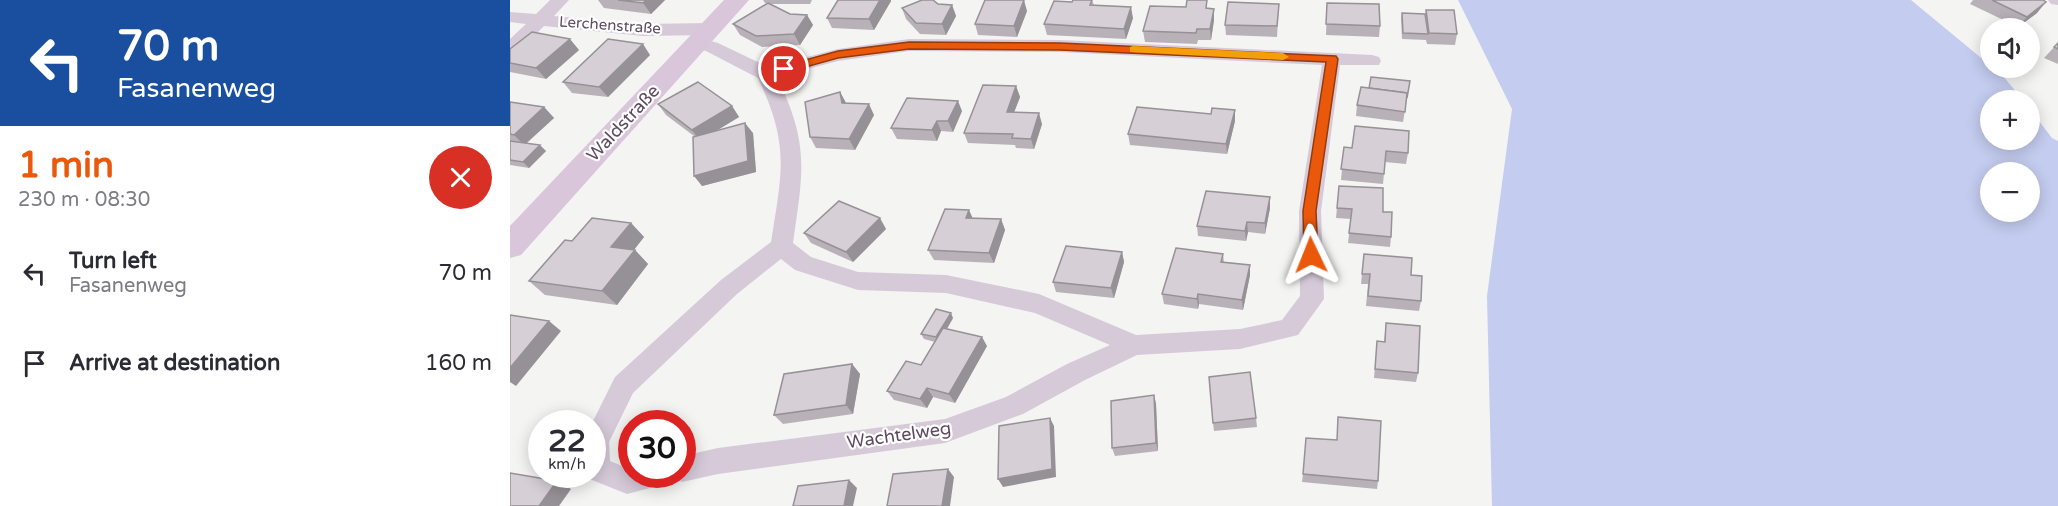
<!DOCTYPE html>
<meta charset="utf-8">
<style>
body{margin:0;font-family:"Varela Round",sans-serif;background:#f7f7f7;color:#2b2b33;height:100vh;display:flex;flex-direction:column;font-size:22px;white-space:nowrap}
*{box-sizing:border-box;margin:0}
p{font-size:20px;color:#7c7c81}
.icon{flex:none;width:33px;height:33px;fill:none;stroke:currentColor;stroke-width:2;stroke-linecap:round;stroke-linejoin:round}
.map{position:relative;flex:1;overflow:hidden}
.details{display:flex;flex-direction:column;background:#fff;width:510px}
.details>*{flex:none}
.guide{background:#1a4fa0;color:#fff;overflow:hidden}
.buttons{position:absolute;left:1470px;top:18px;display:grid;gap:12px}
.buttons a{display:grid;place-items:center;width:60px;height:60px;border-radius:50%;background:#fff;box-shadow:0 3px 15px #0003;font-size:30px}
.speed{position:absolute;left:18px;top:410px;display:flex;gap:12px;font-size:30px;font-weight:700;text-align:center}
.speed>*{display:grid;place-content:center;width:78px;height:78px;border-radius:50%;background:#fff;box-shadow:0 3px 15px #0003;line-height:1}
.speed small{font-size:15px;font-weight:400}
.speed .limit{border:9px solid #d22;background:#fff;color:#111}
.pin{position:absolute;display:grid;place-items:center;width:51px;height:51px;color:#fff;margin:-26px;border:3px solid #fff;border-radius:50%;box-shadow:0 2px 6px #0007}
.me{position:absolute;width:66px;margin:-33px;rotate:358deg;stroke-linejoin:round;filter:drop-shadow(0 0 4px #0008)}
.turn{display:flex;align-items:center;gap:21px;height:126px;padding:0 18px;font-size:27px}
.turn .icon{width:78px;height:78px;stroke-width:2.5}
.turn b{display:block;font-size:42px;line-height:51px}
.round{display:grid;place-items:center;flex:none;width:63px;height:63px;border-radius:32px;background:#f7f7f7}
.overview{display:flex;align-items:center;justify-content:space-between;height:102px;padding:0 18px}
h1{font-size:36px;font-weight:700;line-height:45px;color:#ea580c}
ul{padding:0;list-style:none}
li{display:flex;align-items:center;gap:18px;height:90px;padding:0 18px}
li div{flex:1}
li b{display:block;font-size:22px}
li em{font-style:normal}
main{display:flex;flex:1;min-height:0}
.map>svg:first-child{display:block}
.green{fill:#c4ccef;fill-rule:evenodd}
.lines{fill:none;stroke-linecap:round;stroke-linejoin:round}
.street{fill:#d6cad9;fill-rule:evenodd}
.secondary{fill:#d9c6da;fill-rule:evenodd}
.wall{fill:#b8b2b8}
.shaded-wall{fill:#969196}
.building{fill:#d6cfd6;stroke:#969196;stroke-width:1.5}
.route{fill:#ea580c;stroke:#983908;stroke-width:1.5}
.slow{fill:#f59e0b}
.labels{text-anchor:middle;dominant-baseline:central;stroke-width:4.5;stroke-linejoin:round;paint-order:stroke}
.far-street-label{font-size:15px;fill:#5d4a60;stroke:#fff}
.street-label{font-size:18px;fill:#5d4a60;stroke:#fff}
</style>
<main>
<section class="details">
<div class="guide">
<div class="turn"><svg class="icon" aria-label="left" viewBox="0 0 24 24"><path d="M17 20v-9H6M10 6l-5 5 5 5"/></svg><div><b>70 m</b>Fasanenweg</div></div>
</div>
<div class="overview"><div><h1>1 min</h1><p>230 m · 08:30</p></div><a class="round" style="background:#d93025;color:#fff"><svg class="icon" aria-label="close" viewBox="0 0 24 24"><path d="M6 6l12 12M18 6L6 18"/></svg></a></div>
<ul>
<li><svg class="icon" aria-label="left" viewBox="0 0 24 24"><path d="M17 20v-9H6M10 6l-5 5 5 5"/></svg><div><b>Turn left</b><p>Fasanenweg</p></div><em>70 m</em></li>
<li><svg class="icon" aria-label="arrive" viewBox="0 0 24 24"><path d="M6 21V4h12l-3 4 3 4H6"/></svg><div><b>Arrive at destination</b></div><em>160 m</em></li>
</ul>
</section>
<div class="map">
<svg width="1548" height="506" viewBox="0 0 1548 506">
<rect width="100%" height="100%" fill="#f4f4f3"/>
<path class="green" d="M948 0H1401L1493 76 1513 100H1480V140H1520V109L1542 138 1548 141V506H982L977 296 1002 109ZM1480 172H1520V212H1480Z"/>
<g class="lines">
<g class="street">
<polygon points="40,0 59,0 44,16 133,24 200,23 206,25 209,29 206,33 200,35 133,36 34,26 6,54 0,56 0,39 16,24 0,22 0,12 26,14"/>
<polygon points="1538,0 1548,0 1548,5 1541,4"/>
<path d="M187 37 208 43 258 67 328 49 399 39 550 40 862 55 869 57 871 61 869 65H830L811 211 814 299 788 335 730 349 627 355 575 380 513 414 435 443 208 474 172 482 162 476 159 483 117 494 77 478 76 474H82V423L105 377 211 280 261 242C272 172 280 145 248 78L196 51 181 47 178 43 181 39ZM399 51 550 52 812 65 789 211 790 296 772 320 730 329 626 335 529 294 436 275 348 272 301 257 283 243C293 172 300 145 267 77L328 61ZM271 259 285 270 348 290 436 293 525 313 600 345 557 364 496 397 435 419 208 448 172 456V474H122V467L117 468 100 461 99 442 123 393 227 294Z"/>
</g>
<polygon class="secondary" points="214,0 239,0 11,255 0,258 0,226"/>
</g>
<g class="wall">
<polygon points="88,0 155,0 141,14 94,8"/>
<polygon points="253,0 302,0 300,4 258,4 280,14 297,15 303,25 290,45 252,47 230,35 223,24 257,3 255,3"/>
<polygon points="328,0 381,0 381,1 364,30 322,28 317,18"/>
<polygon points="563,0 582,0 584,5 623,18 616,39 537,35 534,24 562,2"/>
<polygon points="1463,0 1533,0 1527,13 1508,27 1460,4"/>
<polygon points="817,3 870,26 869,37 816,35"/>
<polygon points="428,4 442,5 446,16 436,35 410,34 396,19 392,8"/>
<polygon points="769,4 767,37 716,35 715,25"/>
<polygon points="676,7 698,9 704,20 701,40 688,40 687,44 635,42 633,31"/>
<polygon points="916,10 947,34 945,45 917,44 916,40 892,39 891,18 892,13 915,15"/>
<polygon points="517,11 507,37 468,35 465,24"/>
<polygon points="1548,43 1548,64 1534,58"/>
<polygon points="0,49 69,50 36,79 0,72"/>
<polygon points="140,55 98,97 62,93 53,82"/>
<polygon points="900,81 893,122 846,116 847,105"/>
<polygon points="506,86 510,97 504,112 532,124 524,149 506,148 505,145 458,143 454,133"/>
<polygon points="330,92 336,103 364,115 345,150 306,148 300,137"/>
<polygon points="0,102 34,107 44,118 17,143 36,151 19,168 0,165"/>
<polygon points="148,104 222,106 229,117 207,130 243,133 246,172 192,186 184,136 156,115"/>
<polygon points="452,111 443,132 431,131 427,141 387,139 381,128"/>
<polygon points="725,121 717,154 620,145 618,134"/>
<polygon points="834,147 898,153 896,164 875,162 873,184 831,180"/>
<polygon points="829,186 873,212 881,237 880,247 838,243 841,219 826,218"/>
<polygon points="760,197 760,208 755,234 738,232 736,241 688,236 687,226"/>
<polygon points="491,219 495,230 484,263 424,260 418,250"/>
<polygon points="121,223 134,237 124,250 125,250 138,264 107,305 35,295 19,281 62,241"/>
<polygon points="376,229 343,262 301,243 294,233"/>
<polygon points="612,252 614,262 604,298 546,292 543,282"/>
<polygon points="713,254 714,262 740,265 740,275 733,310 689,304 688,309 654,304 652,294"/>
<polygon points="854,254 901,275 911,301 909,311 856,306 858,284 851,284"/>
<polygon points="443,318 437,329 477,346 445,403 423,397 417,408 384,400 377,391 411,365 425,342 414,339 411,334"/>
<polygon points="876,323 908,373 906,382 864,378 867,341 874,342"/>
<polygon points="342,364 350,374 343,414 273,424 264,415"/>
<polygon points="644,395 646,404 648,451 605,456 602,448"/>
<polygon points="746,418 747,427 704,431 703,423"/>
<polygon points="793,474 868,481 867,489 792,482"/>
</g>
<g class="shaded-wall">
<polygon points="136,0 155,0 141,14 133,3"/>
<polygon points="370,0 381,0 381,1 364,30 359,19"/>
<polygon points="514,0 517,11 507,37 504,26"/>
<polygon points="1536,2 1527,13 1508,27 1517,17"/>
<polygon points="442,5 446,16 436,35 432,24"/>
<polygon points="621,7 623,18 616,39 614,29"/>
<polygon points="704,9 704,20 701,40 700,29"/>
<polygon points="297,15 303,25 290,45 284,34"/>
<polygon points="60,39 69,50 36,79 26,68"/>
<polygon points="133,44 140,55 98,97 89,87"/>
<polygon points="506,86 510,97 500,123 497,112"/>
<polygon points="330,92 336,103 332,103"/>
<polygon points="448,101 452,111 443,132 438,121"/>
<polygon points="359,104 364,115 345,150 339,139"/>
<polygon points="222,106 229,117 190,141 182,130"/>
<polygon points="34,107 44,118 14,145 4,135"/>
<polygon points="725,110 725,121 717,154 716,144"/>
<polygon points="529,113 532,124 524,149 521,139"/>
<polygon points="427,121 431,131 427,141 422,130"/>
<polygon points="235,123 243,133 246,172 192,186 184,176"/>
<polygon points="30,145 36,151 19,168 13,162"/>
<polygon points="760,197 760,208 755,234 755,223"/>
<polygon points="459,210 464,221 456,218"/>
<polygon points="370,218 376,229 343,262 336,252"/>
<polygon points="491,219 495,230 484,263 479,253"/>
<polygon points="737,222 738,232 736,241 735,231"/>
<polygon points="121,223 134,237 115,261 101,247"/>
<polygon points="125,250 138,264 107,305 92,291"/>
<polygon points="612,252 614,262 604,298 601,288"/>
<polygon points="740,265 740,275 733,310 732,300"/>
<polygon points="688,294 689,304 688,309 687,299"/>
<polygon points="441,313 443,318 429,342 426,337"/>
<polygon points="39,321 51,331 6,386 0,382 0,368"/>
<polygon points="472,337 477,346 445,403 439,394"/>
<polygon points="342,364 350,374 343,414 336,405"/>
<polygon points="417,388 423,397 417,408 410,399"/>
<polygon points="644,395 646,404 648,451 646,443"/>
<polygon points="540,418 544,426 546,477 493,487 488,479"/>
<polygon points="438,469 444,477 440,506 432,506"/>
<polygon points="339,480 347,488 343,506 334,506"/>
<polygon points="47,481 61,489 49,506 29,506"/>
</g>
<g class="building">
<polygon points="108,0 136,0 133,3"/>
<polygon points="328,0 370,0 359,19 317,18"/>
<polygon points="412,0 423,0 428,4 442,5 432,24 406,23 392,8"/>
<polygon points="475,0 514,0 504,26 465,24"/>
<polygon points="563,0 582,0 580,5 621,7 614,29 534,24 544,1 562,2"/>
<polygon points="677,0 697,0 696,8 704,9 700,29 687,29 686,33 633,31 640,6 676,7"/>
<polygon points="1482,0 1533,0 1536,2 1517,17"/>
<polygon points="718,2 769,4 767,26 715,25"/>
<polygon points="258,3 280,14 297,15 284,34 246,36 223,24"/>
<polygon points="817,3 869,4 870,26 816,24"/>
<polygon points="916,10 944,10 947,34 919,33"/>
<polygon points="892,13 915,14 918,34 893,33"/>
<polygon points="22,32 60,39 26,68 0,63 0,49"/>
<polygon points="98,39 133,44 89,87 53,82"/>
<polygon points="1548,43 1548,49 1544,47"/>
<polygon points="861,77 900,81 897,98 897,93 859,88"/>
<polygon points="188,82 222,106 182,130 148,104"/>
<polygon points="473,85 506,86 497,112 529,113 521,139 502,138 503,134 454,133"/>
<polygon points="851,87 897,93 895,112 847,105"/>
<polygon points="330,92 332,103 359,104 339,139 300,137 295,102"/>
<polygon points="397,98 448,101 438,121 427,121 422,130 381,128"/>
<polygon points="0,102 34,107 4,135 0,134"/>
<polygon points="627,107 701,114 702,108 725,110 716,144 618,134"/>
<polygon points="235,123 238,161 184,176 183,137"/>
<polygon points="845,126 899,131 898,153 876,151 874,174 831,169 834,147 842,148"/>
<polygon points="0,141 30,145 13,162 0,160"/>
<polygon points="829,186 873,188 873,212 882,212 881,237 839,233 842,209 827,208"/>
<polygon points="696,191 760,197 755,223 737,222 735,231 687,226"/>
<polygon points="329,201 370,218 336,252 294,233"/>
<polygon points="435,209 459,210 456,218 491,219 479,253 418,250"/>
<polygon points="82,218 121,223 101,247 125,250 92,291 19,281 55,240 62,241"/>
<polygon points="556,246 612,252 601,288 543,282"/>
<polygon points="666,248 713,254 711,262 740,265 732,300 688,294 687,299 652,294"/>
<polygon points="854,254 902,258 901,275 912,276 911,301 858,296 860,274 852,274"/>
<polygon points="426,309 441,313 426,337 411,334"/>
<polygon points="0,315 39,321 0,368"/>
<polygon points="876,323 910,326 908,373 865,369 867,341 875,342"/>
<polygon points="433,328 472,337 439,394 417,388 410,399 377,391 396,361 411,365"/>
<polygon points="342,364 336,405 264,415 274,374"/>
<polygon points="740,372 746,418 703,423 699,377"/>
<polygon points="644,395 646,443 602,448 601,401"/>
<polygon points="828,417 871,421 868,481 793,474 796,438 827,440"/>
<polygon points="540,418 542,469 488,479 489,426"/>
<polygon points="438,469 432,506 377,506 383,474"/>
<polygon points="0,473 47,481 29,506 0,506"/>
<polygon points="339,480 334,506 283,506 288,486"/>
</g>
<polygon class="route" points="399,42 550,43 826,56 828,59 806,211 808,255 806,259 796,259 794,255 793,211 816,62 550,50 399,49 328,58 274,73 268,69 270,67 328,51"/>
<polygon class="slow" points="623,46 773,53 779,57 773,60 620,52 620,47"/>
<g class="labels">
<g class="far-street-label">
<text transform="translate(100 25) rotate(4)">Lerchenstraße</text>
</g>
<g class="street-label">
<text transform="translate(113 123) rotate(-47)">Waldstraße</text>
<text transform="translate(389 435) rotate(-8)">Wachtelweg</text>
</g>
</g>
</svg>
<div class="buttons">
<a><svg class="icon" aria-label="sound" viewBox="0 0 24 24"><path d="M4 9h4l5-4v14l-5-4H4zM17 9q2 3 0 6"/></svg></a>
<a>+</a>
<a>−</a>
</div>
<div class="speed"><div>22<small>km/h</small></div><div class="limit">30</div></div>
<div class="pin" style="left:274px;top:69px;background:#d93025"><svg class="icon" aria-label="arrive" viewBox="0 0 24 24"><path d="M6 21V4h12l-3 4 3 4H6"/></svg></div>
<svg class="me" style="left:801px;top:255px" viewBox="-20 -20 40 40"><path d="M0-17L14 15 0 8-14 15z" fill="#ea580c" stroke="#fff" stroke-width="4"/></svg>
</div>
</main>
